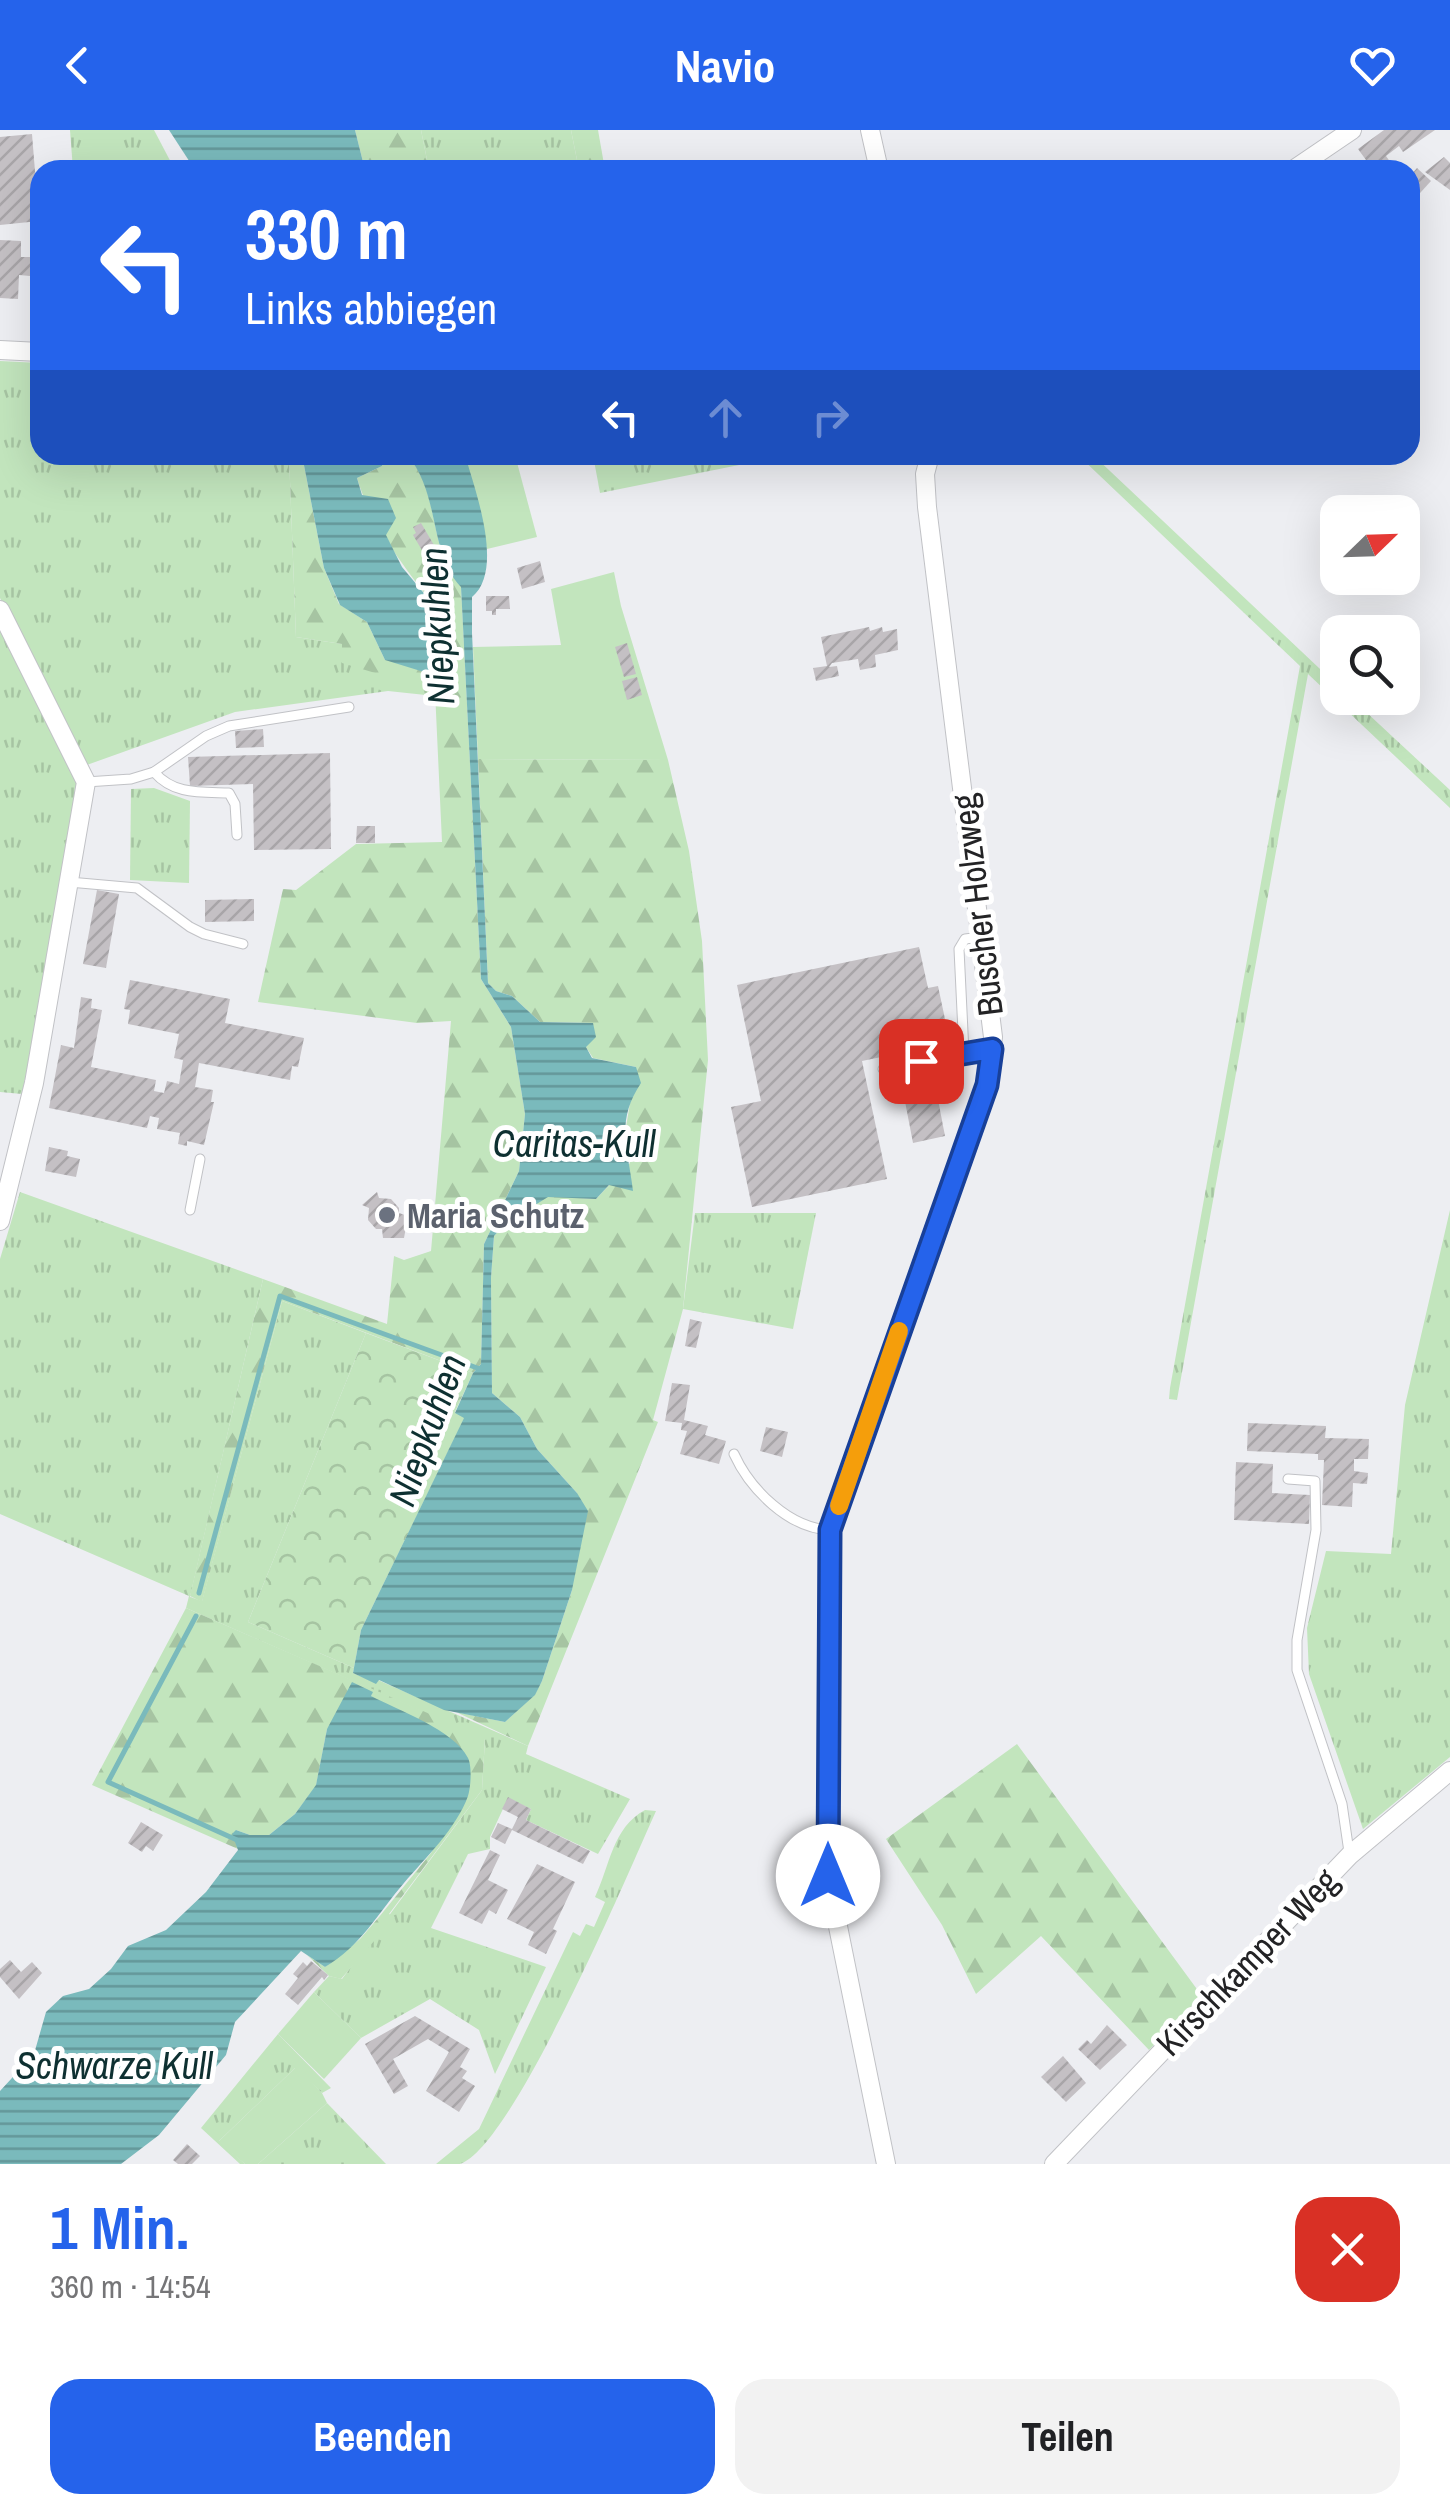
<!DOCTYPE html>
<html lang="de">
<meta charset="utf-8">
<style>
body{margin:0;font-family:"Archivo Narrow",sans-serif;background:#f2f2f2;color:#202124;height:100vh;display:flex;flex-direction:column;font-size:38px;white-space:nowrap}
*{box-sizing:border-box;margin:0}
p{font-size:32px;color:#757577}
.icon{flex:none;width:55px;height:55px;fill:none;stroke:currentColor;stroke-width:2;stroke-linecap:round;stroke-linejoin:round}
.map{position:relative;height:2034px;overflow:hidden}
.sheet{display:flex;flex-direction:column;background:#fff;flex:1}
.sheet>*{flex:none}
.hud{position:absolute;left:30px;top:30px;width:1390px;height:305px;border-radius:30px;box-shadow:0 10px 40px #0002;background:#2563eb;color:#fff;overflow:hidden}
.needle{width:65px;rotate:67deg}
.buttons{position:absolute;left:1320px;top:365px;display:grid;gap:20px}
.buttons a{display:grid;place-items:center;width:100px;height:100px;border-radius:20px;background:#fff;box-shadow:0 10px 40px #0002;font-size:50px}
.pin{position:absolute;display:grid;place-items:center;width:85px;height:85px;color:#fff;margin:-42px;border-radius:20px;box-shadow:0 5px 15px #0006}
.me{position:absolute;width:110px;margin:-55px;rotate:0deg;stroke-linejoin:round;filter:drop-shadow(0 0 8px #0008)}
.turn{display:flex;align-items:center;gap:35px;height:210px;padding:0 50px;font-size:45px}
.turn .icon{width:130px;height:130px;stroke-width:2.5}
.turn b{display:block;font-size:70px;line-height:85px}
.lanes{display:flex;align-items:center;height:95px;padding:0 50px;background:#0003;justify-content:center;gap:50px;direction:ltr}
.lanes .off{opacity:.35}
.round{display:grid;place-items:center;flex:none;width:105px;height:105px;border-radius:30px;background:#f2f2f2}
.overview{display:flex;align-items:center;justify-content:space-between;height:170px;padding:0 50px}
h1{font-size:60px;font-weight:800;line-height:75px;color:#2563eb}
.primary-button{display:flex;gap:20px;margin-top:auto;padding:20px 50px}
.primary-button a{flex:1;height:115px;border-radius:30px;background:#2563eb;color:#fff;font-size:40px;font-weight:800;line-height:115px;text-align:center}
.primary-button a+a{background:#f2f2f2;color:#202124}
header{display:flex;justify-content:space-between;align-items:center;height:130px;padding:0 50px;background:#2563eb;color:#fff;font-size:45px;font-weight:800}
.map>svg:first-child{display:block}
.grass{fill:url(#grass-tufts)}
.forest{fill:url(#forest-firs)}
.park{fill:url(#park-crowns)}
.garden{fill:#c2e5bd}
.water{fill:url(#water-rules)}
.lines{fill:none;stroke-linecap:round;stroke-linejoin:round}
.stream{stroke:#7ababc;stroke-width:5}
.building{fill:url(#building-hatch)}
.lane-casing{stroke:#c1c2c6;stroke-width:11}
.street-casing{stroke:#c1c2c6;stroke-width:20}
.lane{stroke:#fff;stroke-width:9}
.street{stroke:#fff;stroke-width:18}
.route-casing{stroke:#184099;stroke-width:25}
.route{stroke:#2563eb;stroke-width:18}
.slow{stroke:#f59e0b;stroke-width:18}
.worship-dot{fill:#6b7280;stroke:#fff;stroke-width:4}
.labels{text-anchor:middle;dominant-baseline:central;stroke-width:10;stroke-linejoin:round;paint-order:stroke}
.street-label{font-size:35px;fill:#232325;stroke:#fff}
.worship-label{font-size:35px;font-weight:bold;fill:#5b616d;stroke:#fff;text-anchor:start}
.water-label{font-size:38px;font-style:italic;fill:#0e3031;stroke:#fff}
</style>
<header><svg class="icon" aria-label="back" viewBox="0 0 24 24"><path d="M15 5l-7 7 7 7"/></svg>Navio<svg class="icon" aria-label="heart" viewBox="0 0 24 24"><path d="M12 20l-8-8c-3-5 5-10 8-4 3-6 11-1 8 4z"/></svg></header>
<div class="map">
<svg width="1450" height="2034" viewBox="0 0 1450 2034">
<defs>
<pattern id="grass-tufts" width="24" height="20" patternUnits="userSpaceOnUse" patternTransform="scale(2.5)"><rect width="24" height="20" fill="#c2e5bd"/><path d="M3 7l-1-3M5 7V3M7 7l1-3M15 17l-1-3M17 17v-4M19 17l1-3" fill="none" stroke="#a6c4a2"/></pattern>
<pattern id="forest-firs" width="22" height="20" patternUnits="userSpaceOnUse" patternTransform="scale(2.5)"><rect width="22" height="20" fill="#c2e5bd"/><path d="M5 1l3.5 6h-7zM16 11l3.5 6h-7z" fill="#a6c4a2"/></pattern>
<pattern id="park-crowns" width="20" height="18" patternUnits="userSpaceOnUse" patternTransform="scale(2.5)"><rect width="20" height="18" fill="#c2e5bd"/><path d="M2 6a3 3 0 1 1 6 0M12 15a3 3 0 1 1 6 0" fill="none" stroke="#a6c4a2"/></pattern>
<pattern id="water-rules" width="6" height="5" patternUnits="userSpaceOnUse" patternTransform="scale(2.5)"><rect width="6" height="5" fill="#7ababc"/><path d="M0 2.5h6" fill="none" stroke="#649799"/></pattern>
<pattern id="building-hatch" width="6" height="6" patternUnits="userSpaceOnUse" patternTransform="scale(2.5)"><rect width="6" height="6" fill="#c4c0c4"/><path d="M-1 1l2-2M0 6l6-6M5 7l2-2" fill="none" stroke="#a8a5a8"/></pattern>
</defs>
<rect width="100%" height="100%" fill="#edeef2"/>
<g class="grass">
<polygon points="70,0 154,0 175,40 73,40"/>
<polygon points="421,0 571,0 579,40 429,40"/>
<polygon points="0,231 40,233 40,325 289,325 296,507 342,514 435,561 435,566 388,561 235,582 84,636 0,468"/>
<polygon points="593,325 778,325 779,327 600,363"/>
<polygon points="1078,325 1093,325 1337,555 1338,568 1351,568 1450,660 1450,678 1308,544 1177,1270 1169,1269 1170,1258 1300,536"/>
<polygon points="0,490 83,654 22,964 0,962"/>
<polygon points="154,658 190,671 189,753 130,750 131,659"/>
<polygon points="20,1062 263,1149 190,1467 202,1471 282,1171 366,1203 248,1492 354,1538 353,1543 376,1553 378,1550 528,1616 526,1624 630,1669 598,1724 526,1690 531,1679 508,1668 490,1707 490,1719 468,1724 431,1798 546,1837 495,1944 479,1900 430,1869 361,1908 314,1862 329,1846 342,1849 482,1660 485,1609 186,1478 189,1466 0,1384 0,1129"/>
<polygon points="1450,1080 1450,1627 1363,1699 1309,1544 1307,1498 1326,1421 1391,1424 1405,1275"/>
<polygon points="695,1083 816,1083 793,1199 683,1179"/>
<path d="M645 1680 656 1681C629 1741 513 2017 460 2034 454 2034 443 2034 436 2034L479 1999 573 1802 580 1806 586 1794 594 1797 605 1772 595 1767C610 1736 612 1698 645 1680Z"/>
<polygon points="278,1904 331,1958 322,1963 295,1938 219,2011 245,2034 240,2034 201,1998"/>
<polygon points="327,1973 386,2034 258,2034"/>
</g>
<g class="forest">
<polygon points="355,0 421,0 429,40 365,40"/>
<polygon points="571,0 598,0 605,40 579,40"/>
<path d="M289 325H302L324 438 339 474 367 492 385 530 443 486C411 447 371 396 357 348L382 336 383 325H407C434 355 431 393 444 429 447 439 455 448 461 456L481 849 511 897 525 984 519 1041 484 1114 481 1234 473 1243 282 1171 202 1472 190 1466 263 1149 387 1194 394 1126 404 1130 431 1121 451 891 417 893 258 872 283 759 296 760 356 714 442 712 435 561 342 533V514L296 507Z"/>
<polygon points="478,629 668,630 689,721 702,811 708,930 683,1179 653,1290 658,1292 528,1616 456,1582 505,1592 535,1564 542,1551 572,1460 577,1363 537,1319 520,1287 492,1263 491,1148 494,1106 506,1092 548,1066 596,1069 630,1033 625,1003 636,937 593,928 586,917 593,893 540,892 512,866 496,861 488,853"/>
<polygon points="186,1478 485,1608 482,1660 389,1784 395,1787 341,1849 329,1846 307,1825 325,1837 360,1809 379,1787 431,1723 468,1664 371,1566 372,1562 327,1599 316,1656 295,1684 269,1705 250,1705 236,1700 238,1719 92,1655"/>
<polygon points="1017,1614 1202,1866 1149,1920 1041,1806 976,1864 942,1795 886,1709"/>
</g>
<polygon class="park" points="366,1203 473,1243 455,1282 465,1287 361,1500 354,1538 248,1492"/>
<g class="garden">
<polygon points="465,325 515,325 537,407 487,419"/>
<polygon points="614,442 621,476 668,630 478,629 473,517 561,515 551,459"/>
<polygon points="314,1862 361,1908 324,1949 278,1904"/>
<polygon points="296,1937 322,1963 327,1973 258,2034 245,2034 218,2012"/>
</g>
<g class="water">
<polygon points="169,0 355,0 365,40 195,40"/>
<polygon points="302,325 383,325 382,336 357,348 362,365 388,369 396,388 386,405 402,437 443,486 448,532 424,542 385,530 367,492 340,475 324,438"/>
<path d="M407 325H465C475 360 505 440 472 467V503L488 853 496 861 512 866 540 892 593 893 596 907 586 917 592 928 636 937 641 953C615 992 628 1018 633 1061L609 1055 596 1069 548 1067 507 1092 494 1106 491 1148 492 1263 520 1287 537 1319 577 1363 588 1381 572 1460 542 1551 535 1565 505 1592 444 1580 379 1550 376 1554 353 1543 361 1500 464 1288 455 1283 473 1243 481 1234 484 1114 519 1041 525 984 511 897 481 849 461 457C428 422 441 364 407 325Z"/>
<path d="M352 1552 373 1562 371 1566C398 1580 454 1600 468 1628 472 1636 471 1656 468 1666 456 1699 426 1727 404 1753 379 1782 360 1817 325 1837L301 1821 235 1892 226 1925 159 2005 121 2034H0V1961L34 1924 46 1882 63 1866 89 1859 111 1839 128 1816 166 1800 206 1762 238 1720 232 1704 236 1700 250 1705H269L295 1684 316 1655 327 1599Z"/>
</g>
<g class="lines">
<g class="stream">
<polyline points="199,1463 280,1166 480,1239"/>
<polyline points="196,1486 108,1652 237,1710"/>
</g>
</g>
<g class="building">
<polygon points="1384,0 1435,0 1403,22 1399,16 1386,26 1393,36 1387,40 1352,40 1366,30 1358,19"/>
<polygon points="32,4 39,91 0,95 0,7"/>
<polygon points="1444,27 1450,33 1450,60 1425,42"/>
<polygon points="1417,38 1431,51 1420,63 1410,54 1410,46"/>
<polygon points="0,110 21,111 21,127 30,127 30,146 19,145 18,169 0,168"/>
<polygon points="421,393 434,415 423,422 413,405 416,403 413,397"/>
<polygon points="540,431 545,452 522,459 517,438"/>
<polygon points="486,466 509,466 510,479 496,479 496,485 492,485 492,481 486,481"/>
<polygon points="869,497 870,501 882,497 883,502 897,499 898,520 875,525 876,537 860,540 858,529 832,533 829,537 837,536 839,546 816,551 813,538 827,536 821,507"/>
<polygon points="627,513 636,544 624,547 615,517"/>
<polygon points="637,547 642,565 627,570 622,551"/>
<polygon points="263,599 264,617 236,618 235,601"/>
<polygon points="330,623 331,719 254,720 253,654 190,656 188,627"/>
<polygon points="357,696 375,696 375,713 356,713"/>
<polygon points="97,760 119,764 106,838 83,834"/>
<polygon points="254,769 254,791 205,792 205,770"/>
<polygon points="919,817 928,858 938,856 945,889 934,891 939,915 862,931 887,1049 752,1077 731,977 761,971 737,855"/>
<polygon points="130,850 230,869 225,893 304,908 298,937 292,936 290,950 199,933 195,957 213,960 211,972 214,972 204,1015 187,1011 187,1016 178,1014 180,1003 157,999 159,988 150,986 147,998 49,978 61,915 74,918 81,867 92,869 91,878 102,880 91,937 156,950 154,961 164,963 167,951 179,954 183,930 174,928 179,904 128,894 130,880 124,879"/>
<polygon points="935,954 945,1006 913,1013 903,961"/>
<polygon points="49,1017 68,1021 67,1026 80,1029 76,1047 45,1041"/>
<polygon points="377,1062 379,1068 391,1069 399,1078 399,1083 408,1086 404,1108 383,1108 382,1099 376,1099 368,1090 369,1078 362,1075"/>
<polygon points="690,1189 702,1192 696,1218 685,1216"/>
<polygon points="672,1253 690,1255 684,1290 708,1296 705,1305 726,1311 719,1334 680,1324 687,1301 681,1300 682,1293 665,1291"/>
<polygon points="1248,1293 1326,1296 1325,1308 1369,1309 1368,1329 1354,1329 1354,1341 1368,1343 1367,1354 1353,1353 1352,1377 1322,1375 1324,1330 1318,1330 1318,1324 1247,1321"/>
<polygon points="766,1297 788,1302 782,1327 760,1321"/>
<polygon points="1236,1332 1273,1334 1272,1363 1310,1365 1309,1394 1234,1390"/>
<polygon points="508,1667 531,1679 526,1690 590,1721 583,1734 512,1700 505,1714 491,1707 498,1693 512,1699 518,1687 502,1679"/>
<polygon points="141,1692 163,1705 153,1721 146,1716 142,1722 128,1713"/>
<polygon points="490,1720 500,1725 488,1750 508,1760 496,1784 489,1780 482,1794 459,1783"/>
<polygon points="537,1734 575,1752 553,1799 557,1801 546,1824 528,1815 534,1802 507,1789"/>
<polygon points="10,1830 21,1842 32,1832 42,1843 19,1869 0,1847 0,1839"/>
<polygon points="311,1831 328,1845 324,1850 322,1847 298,1875 285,1864 298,1848 293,1844 303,1832 307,1836"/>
<polygon points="415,1886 470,1919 460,1937 467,1941 462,1948 475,1956 459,1982 426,1961 449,1922 428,1909 393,1929 408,1956 394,1964 365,1914"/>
<polygon points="1107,1895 1127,1915 1100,1940 1078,1919 1087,1910 1091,1914"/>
<polygon points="1063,1926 1086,1953 1066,1972 1041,1947"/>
<polygon points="187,2014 200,2026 192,2034 178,2034 173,2030"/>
</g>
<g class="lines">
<defs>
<g id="lane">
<path d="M154 642C174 665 200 662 229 663L235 674 237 705"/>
<polyline points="86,652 131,649 154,642 206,606 229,596 349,577"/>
<polyline points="69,752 137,758 190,797 204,804 243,814"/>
<polyline points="964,923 959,819 965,809 981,807"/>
<polyline points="883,939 992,919"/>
<polyline points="190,1080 200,1029"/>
<path d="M734 1324C750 1359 789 1399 831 1400"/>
<polyline points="1288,1349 1315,1351 1316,1400 1297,1510 1297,1540 1342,1674 1349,1722"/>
</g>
<g id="street">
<polyline points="870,0 879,40"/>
<polyline points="1293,40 1352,0"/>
<polyline points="0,220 40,222"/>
<polyline points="0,480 86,652 34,953 0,1091"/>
<polyline points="886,2034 828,1747 831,1400 987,955 993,907 927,377 925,344 930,325"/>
<polyline points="1054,2034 1350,1725 1450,1641"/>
</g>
</defs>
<use href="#lane" class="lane-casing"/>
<use href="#street" class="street-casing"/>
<use href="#lane" class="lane"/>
<use href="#street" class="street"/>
</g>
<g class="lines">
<defs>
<polyline id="route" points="828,1746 830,1400 987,955 992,919 921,931"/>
</defs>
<use href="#route" class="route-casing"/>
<use href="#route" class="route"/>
<polyline class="slow" points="839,1376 899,1201"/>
</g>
<circle class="worship-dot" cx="387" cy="1085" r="10"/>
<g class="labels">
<g class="street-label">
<text transform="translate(977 775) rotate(-97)">Buscher Holzweg</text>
<text transform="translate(1247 1832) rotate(-46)">Kirschkamper Weg</text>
</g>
<g class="worship-label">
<text x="407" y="1085">Maria Schutz</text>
</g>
<g class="water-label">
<text transform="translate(437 496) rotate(-93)">Niepkuhlen</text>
<text x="574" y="1013">Caritas-Kull</text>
<text transform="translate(427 1300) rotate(-70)">Niepkuhlen</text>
<text x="114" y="1935">Schwarze Kull</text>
</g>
</g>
</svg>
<div class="buttons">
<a><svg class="needle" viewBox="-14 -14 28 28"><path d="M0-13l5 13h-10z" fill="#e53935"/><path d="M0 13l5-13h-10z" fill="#757577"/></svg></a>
<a><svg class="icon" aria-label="search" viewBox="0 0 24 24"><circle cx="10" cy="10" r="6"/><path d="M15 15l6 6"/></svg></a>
</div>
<div class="pin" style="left:921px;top:931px;background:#d93025"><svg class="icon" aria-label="arrive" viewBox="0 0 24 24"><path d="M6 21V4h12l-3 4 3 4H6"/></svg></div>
<svg class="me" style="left:828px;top:1746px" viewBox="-20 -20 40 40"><circle r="19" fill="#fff"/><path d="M0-13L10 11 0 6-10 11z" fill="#2563eb"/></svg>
<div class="hud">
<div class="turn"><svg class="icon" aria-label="left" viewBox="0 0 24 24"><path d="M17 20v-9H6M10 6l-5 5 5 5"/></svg><div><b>330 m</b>Links abbiegen</div></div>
<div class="lanes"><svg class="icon" aria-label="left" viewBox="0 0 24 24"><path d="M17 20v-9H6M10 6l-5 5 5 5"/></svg><svg class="icon off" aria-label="ahead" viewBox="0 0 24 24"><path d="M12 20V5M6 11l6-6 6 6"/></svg><svg class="icon off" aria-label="right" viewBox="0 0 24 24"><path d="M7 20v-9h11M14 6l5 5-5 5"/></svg></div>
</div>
</div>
<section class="sheet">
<div class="overview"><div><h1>1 Min.</h1><p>360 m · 14:54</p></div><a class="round" style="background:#d93025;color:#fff"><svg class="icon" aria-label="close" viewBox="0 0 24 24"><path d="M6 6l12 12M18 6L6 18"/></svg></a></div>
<div class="primary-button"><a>Beenden</a><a>Teilen</a></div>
</section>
